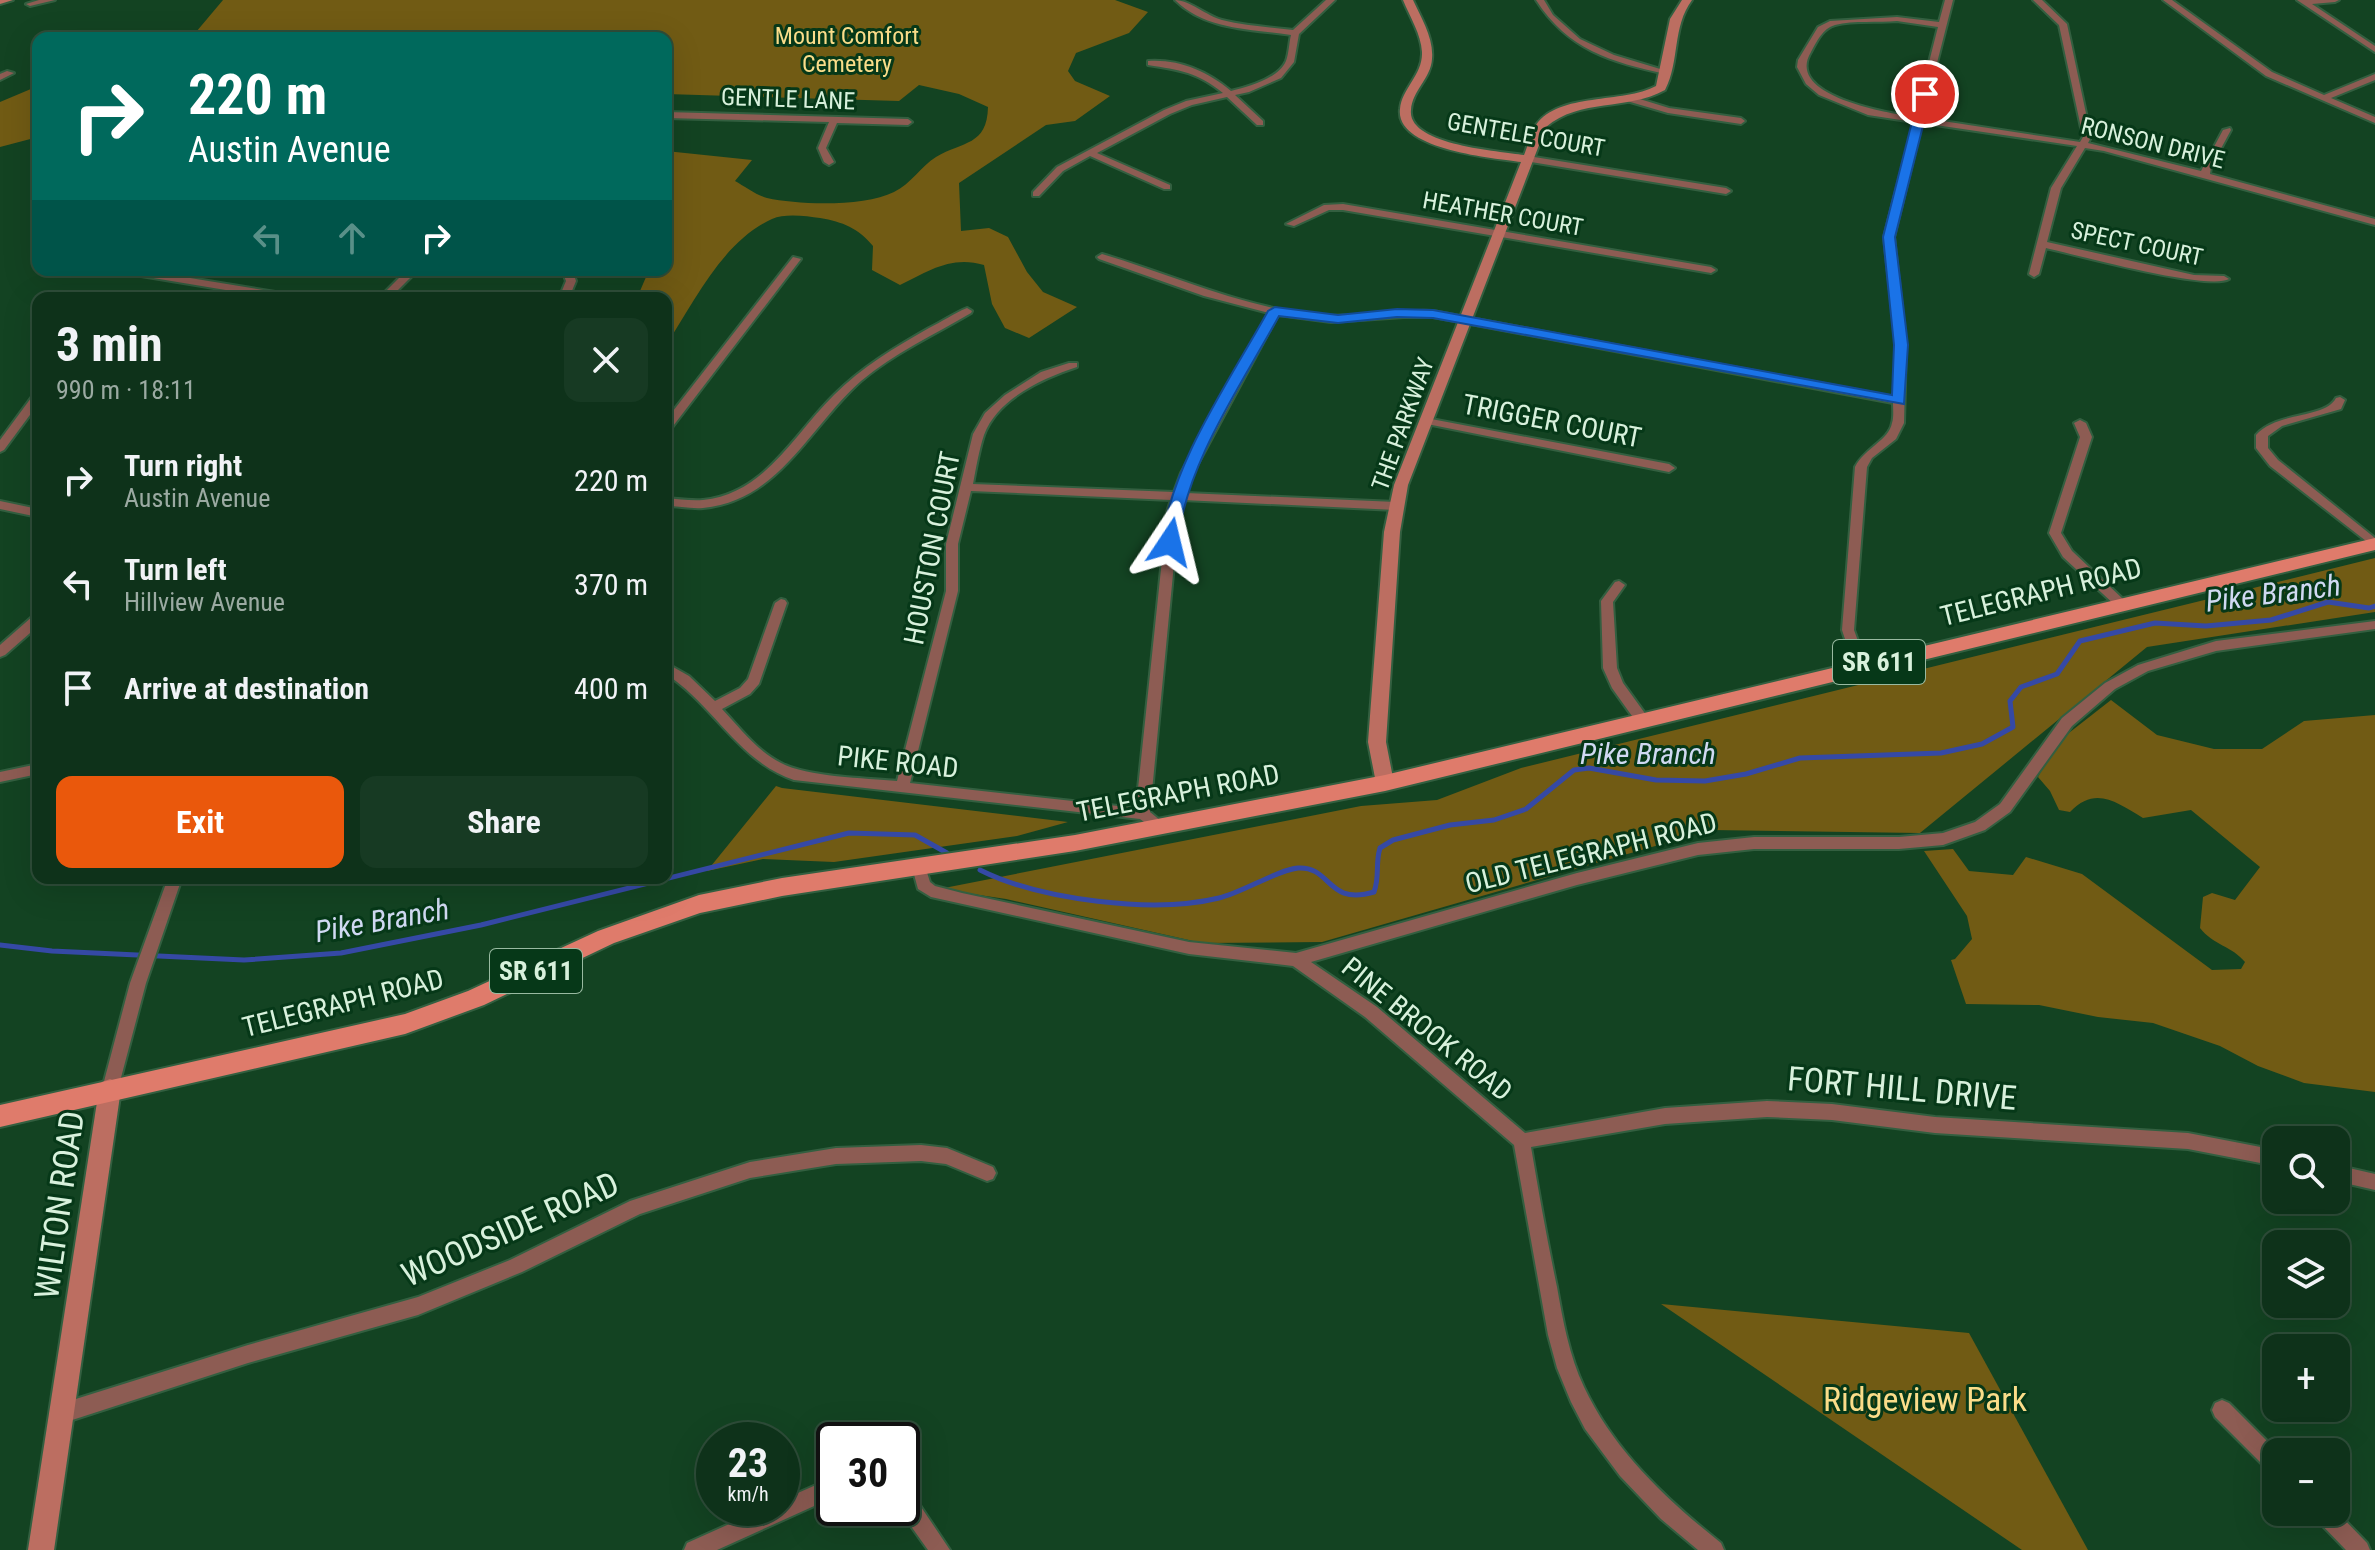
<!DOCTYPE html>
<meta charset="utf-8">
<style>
body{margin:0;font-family:"Roboto Condensed",sans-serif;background:#173a23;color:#f1f3f6;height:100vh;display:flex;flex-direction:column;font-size:30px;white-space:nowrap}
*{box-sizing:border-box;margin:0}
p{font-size:26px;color:#9baaa2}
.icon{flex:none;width:44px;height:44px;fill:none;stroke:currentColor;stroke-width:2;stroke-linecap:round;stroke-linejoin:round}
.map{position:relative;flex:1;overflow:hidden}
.sheet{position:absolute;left:32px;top:292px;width:640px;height:592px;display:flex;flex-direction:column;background:#0e321a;border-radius:16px;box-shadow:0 8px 32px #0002,0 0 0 2px #2e4d39}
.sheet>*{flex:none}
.guide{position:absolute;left:32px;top:32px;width:640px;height:244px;border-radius:16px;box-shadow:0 8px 32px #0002,0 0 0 2px #2e4d39;background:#00695c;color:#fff;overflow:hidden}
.fabs{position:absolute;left:2262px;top:1126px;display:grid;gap:16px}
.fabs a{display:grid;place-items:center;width:88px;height:88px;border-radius:16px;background:#0e321a;box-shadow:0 8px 32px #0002,0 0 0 2px #2e4d39;font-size:40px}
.speed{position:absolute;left:696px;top:1422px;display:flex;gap:16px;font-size:40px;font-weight:700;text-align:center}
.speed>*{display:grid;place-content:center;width:104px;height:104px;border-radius:50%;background:#0e321a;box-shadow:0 8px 32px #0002,0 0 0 2px #2e4d39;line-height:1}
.speed small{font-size:20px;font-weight:400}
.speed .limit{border:4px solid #111;border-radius:12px;background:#fff;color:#111}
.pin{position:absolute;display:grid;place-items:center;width:68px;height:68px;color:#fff;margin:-34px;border:4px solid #fff;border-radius:50%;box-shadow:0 2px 8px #0007}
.me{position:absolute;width:88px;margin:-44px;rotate:10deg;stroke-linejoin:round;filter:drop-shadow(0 0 6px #0008)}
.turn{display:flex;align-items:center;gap:28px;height:168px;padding:0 24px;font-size:36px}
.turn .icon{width:104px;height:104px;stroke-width:2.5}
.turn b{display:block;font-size:56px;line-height:68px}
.lanes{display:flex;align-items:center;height:76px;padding:0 24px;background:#0003;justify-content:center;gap:40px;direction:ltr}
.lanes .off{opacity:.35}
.round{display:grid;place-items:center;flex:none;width:84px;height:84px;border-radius:16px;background:#173a23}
.headline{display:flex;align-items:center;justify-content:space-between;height:136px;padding:0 24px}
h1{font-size:48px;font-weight:700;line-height:60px}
.button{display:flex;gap:16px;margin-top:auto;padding:16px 24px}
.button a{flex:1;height:92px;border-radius:16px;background:#ea580c;color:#fff;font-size:32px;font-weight:700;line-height:92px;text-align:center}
.button a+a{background:#173a23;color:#f1f3f6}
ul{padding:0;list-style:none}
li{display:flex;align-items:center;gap:24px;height:104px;padding:0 24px}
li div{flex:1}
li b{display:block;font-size:30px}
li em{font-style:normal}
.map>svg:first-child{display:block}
.green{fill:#715b14}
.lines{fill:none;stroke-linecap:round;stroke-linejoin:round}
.stream{stroke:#3549a5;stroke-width:5}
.street-casing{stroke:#335f40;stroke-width:4}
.secondary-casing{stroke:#335f40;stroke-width:4}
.primary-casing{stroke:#335f40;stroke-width:4}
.street{fill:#8d5c53;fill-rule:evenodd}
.secondary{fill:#bc6e61;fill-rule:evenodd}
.primary{fill:#df7b6b;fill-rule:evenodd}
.route{fill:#1a73e8;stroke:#114b97;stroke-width:2}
.labels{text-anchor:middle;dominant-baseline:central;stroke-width:6;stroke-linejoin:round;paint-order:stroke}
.far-park-label{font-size:24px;fill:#fadc89;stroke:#063818}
.far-street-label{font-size:24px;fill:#d8f1dc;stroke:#063818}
.shield{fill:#063818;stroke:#99baa1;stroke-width:2}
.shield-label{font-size:26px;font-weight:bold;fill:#d8f1dc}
.street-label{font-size:28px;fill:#d8f1dc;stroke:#063818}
.water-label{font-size:30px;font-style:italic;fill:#d0d9f2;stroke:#063818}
.near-street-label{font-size:34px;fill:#d8f1dc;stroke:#063818}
.near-park-label{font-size:34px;fill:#fadc89;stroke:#063818}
</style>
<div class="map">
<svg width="2375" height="1550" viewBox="0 0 2375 1550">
<rect width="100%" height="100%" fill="#134322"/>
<g class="green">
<path d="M223 0H1115L1148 12 1129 33 1076 53 1068 71 1075 81 1110 96 1075 121 1046 125 959 183 961 231 989 228 1008 237 1027 272 1043 292 1077 307 1029 338 1005 328 992 304 984 265C952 255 928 271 900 285L872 270 873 246C858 228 843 222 820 218 806 216 785 213 772 219 722 242 695 301 666 345V298H637L649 270H666V151L752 160 735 181C744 186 756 195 767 198 799 205 864 207 894 192 911 184 921 166 936 157 963 141 987 146 988 107L959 94 919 85 899 101 666 94V38H191Z"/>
<polygon points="38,86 38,137 0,147 0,102"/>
<polygon points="2375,558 2375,612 2147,647 1920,833 1711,830 1322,942 1202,943 1006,899 939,889 1361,806 1437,800 1521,768"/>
<path d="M2111 700 2157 735 2214 749H2262L2304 721 2375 715V1092L2304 1083 2258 1066 2220 1046 2153 1023 2098 1017 2039 1005 1966 1004 1951 960 1955 959 1972 939 1967 916 1924 851 1953 849 1969 871 2013 875 2026 857 2082 874 2212 970 2241 969 2245 962C2232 946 2213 945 2200 928L2203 897 2212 893 2235 900 2260 867 2191 810 2143 818C2117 803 2096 785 2070 812L2059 810 2050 791 2038 777 2056 743Z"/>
<polygon points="776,786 782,788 1068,822 1017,836 834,862 763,859 707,871"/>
<polygon points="1661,1304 1969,1333 2088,1550 2022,1550"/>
</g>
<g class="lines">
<g class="stream">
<path d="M980 870C1040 900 1154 914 1219 898 1244 892 1277 870 1298 868 1332 866 1326 906 1374 892 1380 876 1375 864 1380 848L1393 840 1450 825 1494 820 1526 809 1574 770 1589 768 1656 780 1705 781 1746 774 1800 758 1941 753 1982 744 2013 727 2010 701 2021 687 2057 674 2080 641 2155 623 2206 626 2271 620 2328 602 2369 608 2375 606"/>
<polyline points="0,945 52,951 244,960 341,953 481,925 849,833 915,835 947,853"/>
</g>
<defs>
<g id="street">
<polygon points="39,0 55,0 30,6 26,4"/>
<path d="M1175 0C1189 0 1207 16 1222 20 1245 26 1270 27 1293 30L1326 0H1335L1299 34 1294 62 1281 78 1249 92 1235 95 1263 121V125H1257L1227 97 1192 105 1170 114 1097 153 1170 185V189H1164L1090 156 1063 171 1039 196H1033V192L1057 167 1164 110 1186 101 1223 93C1197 72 1180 70 1148 65V61C1179 59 1207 71 1231 91 1248 87 1278 79 1286 61 1289 53 1289 43 1291 35 1251 29 1205 30 1175 0Z"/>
<path d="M1536 0H1544L1553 15 1580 39 1614 55 1670 72 1666 74C1611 62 1568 50 1536 0Z"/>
<path d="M1945 0H1953L1923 118 2080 142 2083 137 2059 25 2033 0H2042L2067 24 2091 137 2088 143 2201 171 2223 130 2230 128 2231 130 2211 167 2210 174 2375 219V225L2104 151 2085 148 2061 188 2047 242 2194 275 2224 276 2229 279C2208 291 2077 255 2046 248L2039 274 2034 277 2029 274 2051 188 2077 146 1922 123 1894 237 1906 345 1904 423 1896 439 1872 458 1867 467 1854 630 1867 666 1865 669H1855L1842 630 1855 467C1865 448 1889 440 1892 423 1894 417 1893 409 1893 403L1433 317H1404L1331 322 1278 315 1193 473 1186 493 1396 502 1402 506 1396 510 1183 500 1179 512 1150 812 1167 826 1165 830H1155L1140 819 794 780C738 761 714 705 666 674V663L689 676 715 701 740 688 748 679 775 603 781 599 785 600 787 603 759 684 750 694 722 709C740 728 757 751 781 763 807 777 865 778 897 781L946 591V544L973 434 985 413 1005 395 1041 372 1069 363H1077V367C1043 378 997 399 984 435 979 450 976 468 973 484L1174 492 1181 473 1269 313 1204 296 1099 259 1097 257 1102 254C1173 275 1241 307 1316 315 1355 319 1394 309 1433 311L1894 397 1896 345 1884 237 1914 122 1868 115 1819 95 1806 84 1797 67 1798 60 1818 27 1830 21 1897 17 1939 22ZM1897 21 1938 27 1915 117C1888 113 1784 96 1811 52 1817 41 1822 29 1835 25 1854 20 1878 23 1897 21ZM971 491 1171 500 1167 512 1136 808 910 783 958 591V544Z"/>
<polygon points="2163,0 2172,0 2272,72 2324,95 2375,74 2375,80 2331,98 2375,117 2375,123 2266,76"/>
<polygon points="2297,0 2339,0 2335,2 2312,4 2375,46 2375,52"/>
<polygon points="7,71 14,73 0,80 0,74"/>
<polygon points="1630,96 1669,108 1741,118 1745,121 1741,124 1668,113 1627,101 1626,99"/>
<polygon points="666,112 908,119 912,122 908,125 837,123 826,148 834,162 829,165 824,162 818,148 829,122 666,118"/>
<polygon points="1528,156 1726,188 1731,191 1726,194 1525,161 1523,159"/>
<polygon points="1343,204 1711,267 1716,270 1711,273 1343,210 1329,210 1294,226 1286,224 1324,205"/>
<polygon points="793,257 801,259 670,430 666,431 666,420"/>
<polygon points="118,270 141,270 294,295 299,298 275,298 123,273"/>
<polygon points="407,270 418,270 390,298 379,298"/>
<polygon points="562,270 572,270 576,281 569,298 559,298 566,281"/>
<path d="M967 308 972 311 971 313C934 335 894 353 861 381 810 426 779 501 703 508 691 509 678 506 666 506V498C678 499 691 501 703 500 765 494 794 434 834 395 862 367 894 348 929 328 942 322 954 313 967 308Z"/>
<polygon points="38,393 38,404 4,450 0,452 0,440 34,394"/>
<path d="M2340 397 2345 400 2341 409 2282 426 2268 436V448L2278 460 2375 538V548L2270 466 2256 448V435C2278 411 2325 419 2336 398Z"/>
<polygon points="1426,418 1669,464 1675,468 1669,472 1422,423 1420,421"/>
<polygon points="2080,420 2086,423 2092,437 2061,533 2072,551 2124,600 2126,603 2124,606 2116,606 2063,557 2049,533 2080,437 2074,423"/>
<polygon points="0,501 38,509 38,517 0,509"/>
<polygon points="1619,581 1625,585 1613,602 1617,668 1623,683 1649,719 1642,724 1637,723 1612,688 1603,668 1601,601 1615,582"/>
<polygon points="38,615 38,626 5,655 0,657 0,645 33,616"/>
<path d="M2375 621V629L2216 651 2148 671 2115 689 2072 726 2010 812 1985 830 1943 845 1899 849H1754L1698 855 1577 885 1311 962 1377 1007 1525 1133 1665 1108 1767 1101 1832 1104 1935 1117 2188 1133 2276 1150V1166L2188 1149 1935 1133 1832 1120 1767 1117 1665 1124 1531 1147C1539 1194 1547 1240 1557 1287 1563 1321 1569 1355 1584 1387 1614 1451 1667 1500 1721 1543L1724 1550H1698L1661 1519 1620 1476 1585 1429 1571 1402 1557 1368 1548 1335 1514 1145 1365 1017 1293 966 1189 954 931 897 918 889 912 867 914 863H924L930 882 935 886 962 893 1189 942 1296 953 1577 873 1698 843 1754 837H1899L1943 833 1975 822 2000 804 2062 718 2105 683 2138 665 2216 641Z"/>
<polygon points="38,764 38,774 0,782 0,772"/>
<polygon points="168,878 182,878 146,983 118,1089 116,1094 110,1096 104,1094 102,1089 130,983"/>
<polygon points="921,1145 947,1148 993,1167 996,1173 993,1179 987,1181 946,1164 921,1161 836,1164 750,1178 640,1214 522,1272 418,1315 248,1363 63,1423 56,1420 53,1413 56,1406 63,1403 248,1345 418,1297 510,1260 630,1201 750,1162 836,1148"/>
<polygon points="2336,1165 2375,1174 2375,1190 2336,1181"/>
<polygon points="2222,1400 2229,1403 2278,1452 2276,1452 2276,1474 2269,1471 2215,1417 2212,1410 2215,1403"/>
<polygon points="834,1477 834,1497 717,1550 684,1550 687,1543 765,1508 782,1508 782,1500"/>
<polygon points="902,1486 909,1489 950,1550 928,1550 898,1508 902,1508"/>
<polygon points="2336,1511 2367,1543 2370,1550 2346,1550 2316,1519 2313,1512"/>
</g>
<g id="secondary">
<polygon points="0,0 13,0 0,4"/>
<path d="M1403 0H1413C1421 18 1434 38 1432 59 1431 78 1412 91 1411 110 1407 145 1499 151 1524 155 1528 146 1530 133 1536 125 1559 92 1623 104 1656 86L1670 19 1682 0H1692C1672 27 1680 61 1665 90 1627 111 1580 98 1546 127L1408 485 1400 532 1386 742 1394 783 1391 788H1379L1376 783 1368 742 1384 532 1394 485 1521 162C1494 158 1395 150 1400 109 1402 88 1423 75 1422 52 1421 34 1410 17 1403 0Z"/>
<polygon points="110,1079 118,1082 121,1089 54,1550 28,1550 99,1089 102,1082"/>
</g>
<polygon id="primary" points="2375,538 2375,550 1385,791 1075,851 782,896 700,913 614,943 484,1005 405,1034 0,1127 0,1105 405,1014 468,991 598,931 699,895 782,878 1075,835 1385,775"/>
</defs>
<use href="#street" class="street-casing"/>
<use href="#secondary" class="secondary-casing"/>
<use href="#primary" class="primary-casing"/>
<use href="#street" class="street"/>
<use href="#secondary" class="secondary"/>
<use href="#primary" class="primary"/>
</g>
<path class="route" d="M1925 91 1931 94 1895 237 1908 345 1904 404 1433 318 1397 317 1338 323 1279 316C1242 384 1185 465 1178 542L1170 547 1162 542C1171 464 1230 380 1268 311L1275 307 1338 315 1397 309 1433 310 1892 395 1894 345 1883 237 1919 94Z"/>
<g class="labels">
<g class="far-park-label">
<text x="847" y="36">Mount Comfort<tspan x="847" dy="28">Cemetery</tspan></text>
</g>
<g class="far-street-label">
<text transform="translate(788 99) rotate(2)">GENTLE LANE</text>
<text transform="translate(1526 135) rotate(10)">GENTELE COURT</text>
<text transform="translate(2153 143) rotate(14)">RONSON DRIVE</text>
<text transform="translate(1503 214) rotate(10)">HEATHER COURT</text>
<text transform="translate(2137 244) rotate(12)">SPECT COURT</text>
<text transform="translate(1403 424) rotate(-70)">THE PARKWAY</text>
</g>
<g class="shield">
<rect x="1833" y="640" width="92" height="44" rx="6"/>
<rect x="490" y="949" width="92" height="44" rx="6"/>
</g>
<g class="shield-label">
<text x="1879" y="662">SR 611</text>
<text x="536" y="971">SR 611</text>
</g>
<g class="street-label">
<text transform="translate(1552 421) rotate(11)">TRIGGER COURT</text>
<text transform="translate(932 548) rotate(-79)">HOUSTON COURT</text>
<text transform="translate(2041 592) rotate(-14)">TELEGRAPH ROAD</text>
<text transform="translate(898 762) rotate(6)">PIKE ROAD</text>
<text transform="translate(1178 793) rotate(-11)">TELEGRAPH ROAD</text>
<text transform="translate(1591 853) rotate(-14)">OLD TELEGRAPH ROAD</text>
<text transform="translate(343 1003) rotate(-14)">TELEGRAPH ROAD</text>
<text transform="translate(1427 1029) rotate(39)">PINE BROOK ROAD</text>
</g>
<g class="water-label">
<text transform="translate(2273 593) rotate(-7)">Pike Branch</text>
<text x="1648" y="753">Pike Branch</text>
<text transform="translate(382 920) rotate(-10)">Pike Branch</text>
</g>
<g class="near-street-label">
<text transform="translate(1902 1088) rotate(5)">FORT HILL DRIVE</text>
<text transform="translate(59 1205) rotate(-82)">WILTON ROAD</text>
<text transform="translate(510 1229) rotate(-24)">WOODSIDE ROAD</text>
</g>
<g class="near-park-label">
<text x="1925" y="1399">Ridgeview Park</text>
</g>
</g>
</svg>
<div class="fabs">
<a><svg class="icon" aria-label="search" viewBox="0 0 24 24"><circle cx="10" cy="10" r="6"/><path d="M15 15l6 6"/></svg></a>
<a><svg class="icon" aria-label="layers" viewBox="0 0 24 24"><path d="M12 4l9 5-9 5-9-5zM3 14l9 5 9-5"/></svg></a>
<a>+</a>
<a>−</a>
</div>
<div class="speed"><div>23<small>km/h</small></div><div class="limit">30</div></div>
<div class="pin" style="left:1925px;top:94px;background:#d93025"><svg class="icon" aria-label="arrive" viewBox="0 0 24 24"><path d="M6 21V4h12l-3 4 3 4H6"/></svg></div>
<svg class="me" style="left:1170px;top:542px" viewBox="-20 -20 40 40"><path d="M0-17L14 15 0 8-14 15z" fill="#1a73e8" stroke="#fff" stroke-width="4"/></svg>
<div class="guide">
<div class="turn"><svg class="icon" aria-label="right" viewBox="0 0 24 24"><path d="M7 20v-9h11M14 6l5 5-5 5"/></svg><div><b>220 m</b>Austin Avenue</div></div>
<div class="lanes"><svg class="icon off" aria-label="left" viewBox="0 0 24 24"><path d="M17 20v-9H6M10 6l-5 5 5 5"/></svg><svg class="icon off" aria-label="ahead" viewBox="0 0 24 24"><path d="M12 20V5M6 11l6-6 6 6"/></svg><svg class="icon" aria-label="right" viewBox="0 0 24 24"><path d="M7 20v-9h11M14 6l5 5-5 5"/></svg></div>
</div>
<section class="sheet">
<div class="headline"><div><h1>3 min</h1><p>990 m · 18:11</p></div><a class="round"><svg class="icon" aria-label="close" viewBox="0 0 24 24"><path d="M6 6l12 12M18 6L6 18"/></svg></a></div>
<ul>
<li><svg class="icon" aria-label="right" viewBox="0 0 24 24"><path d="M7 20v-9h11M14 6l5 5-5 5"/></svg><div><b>Turn right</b><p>Austin Avenue</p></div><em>220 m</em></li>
<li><svg class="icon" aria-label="left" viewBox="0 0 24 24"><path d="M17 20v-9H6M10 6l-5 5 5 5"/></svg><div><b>Turn left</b><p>Hillview Avenue</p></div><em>370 m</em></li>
<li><svg class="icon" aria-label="arrive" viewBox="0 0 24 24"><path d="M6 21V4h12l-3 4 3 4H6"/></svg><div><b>Arrive at destination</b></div><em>400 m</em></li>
</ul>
<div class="button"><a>Exit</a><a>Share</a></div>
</section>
</div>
